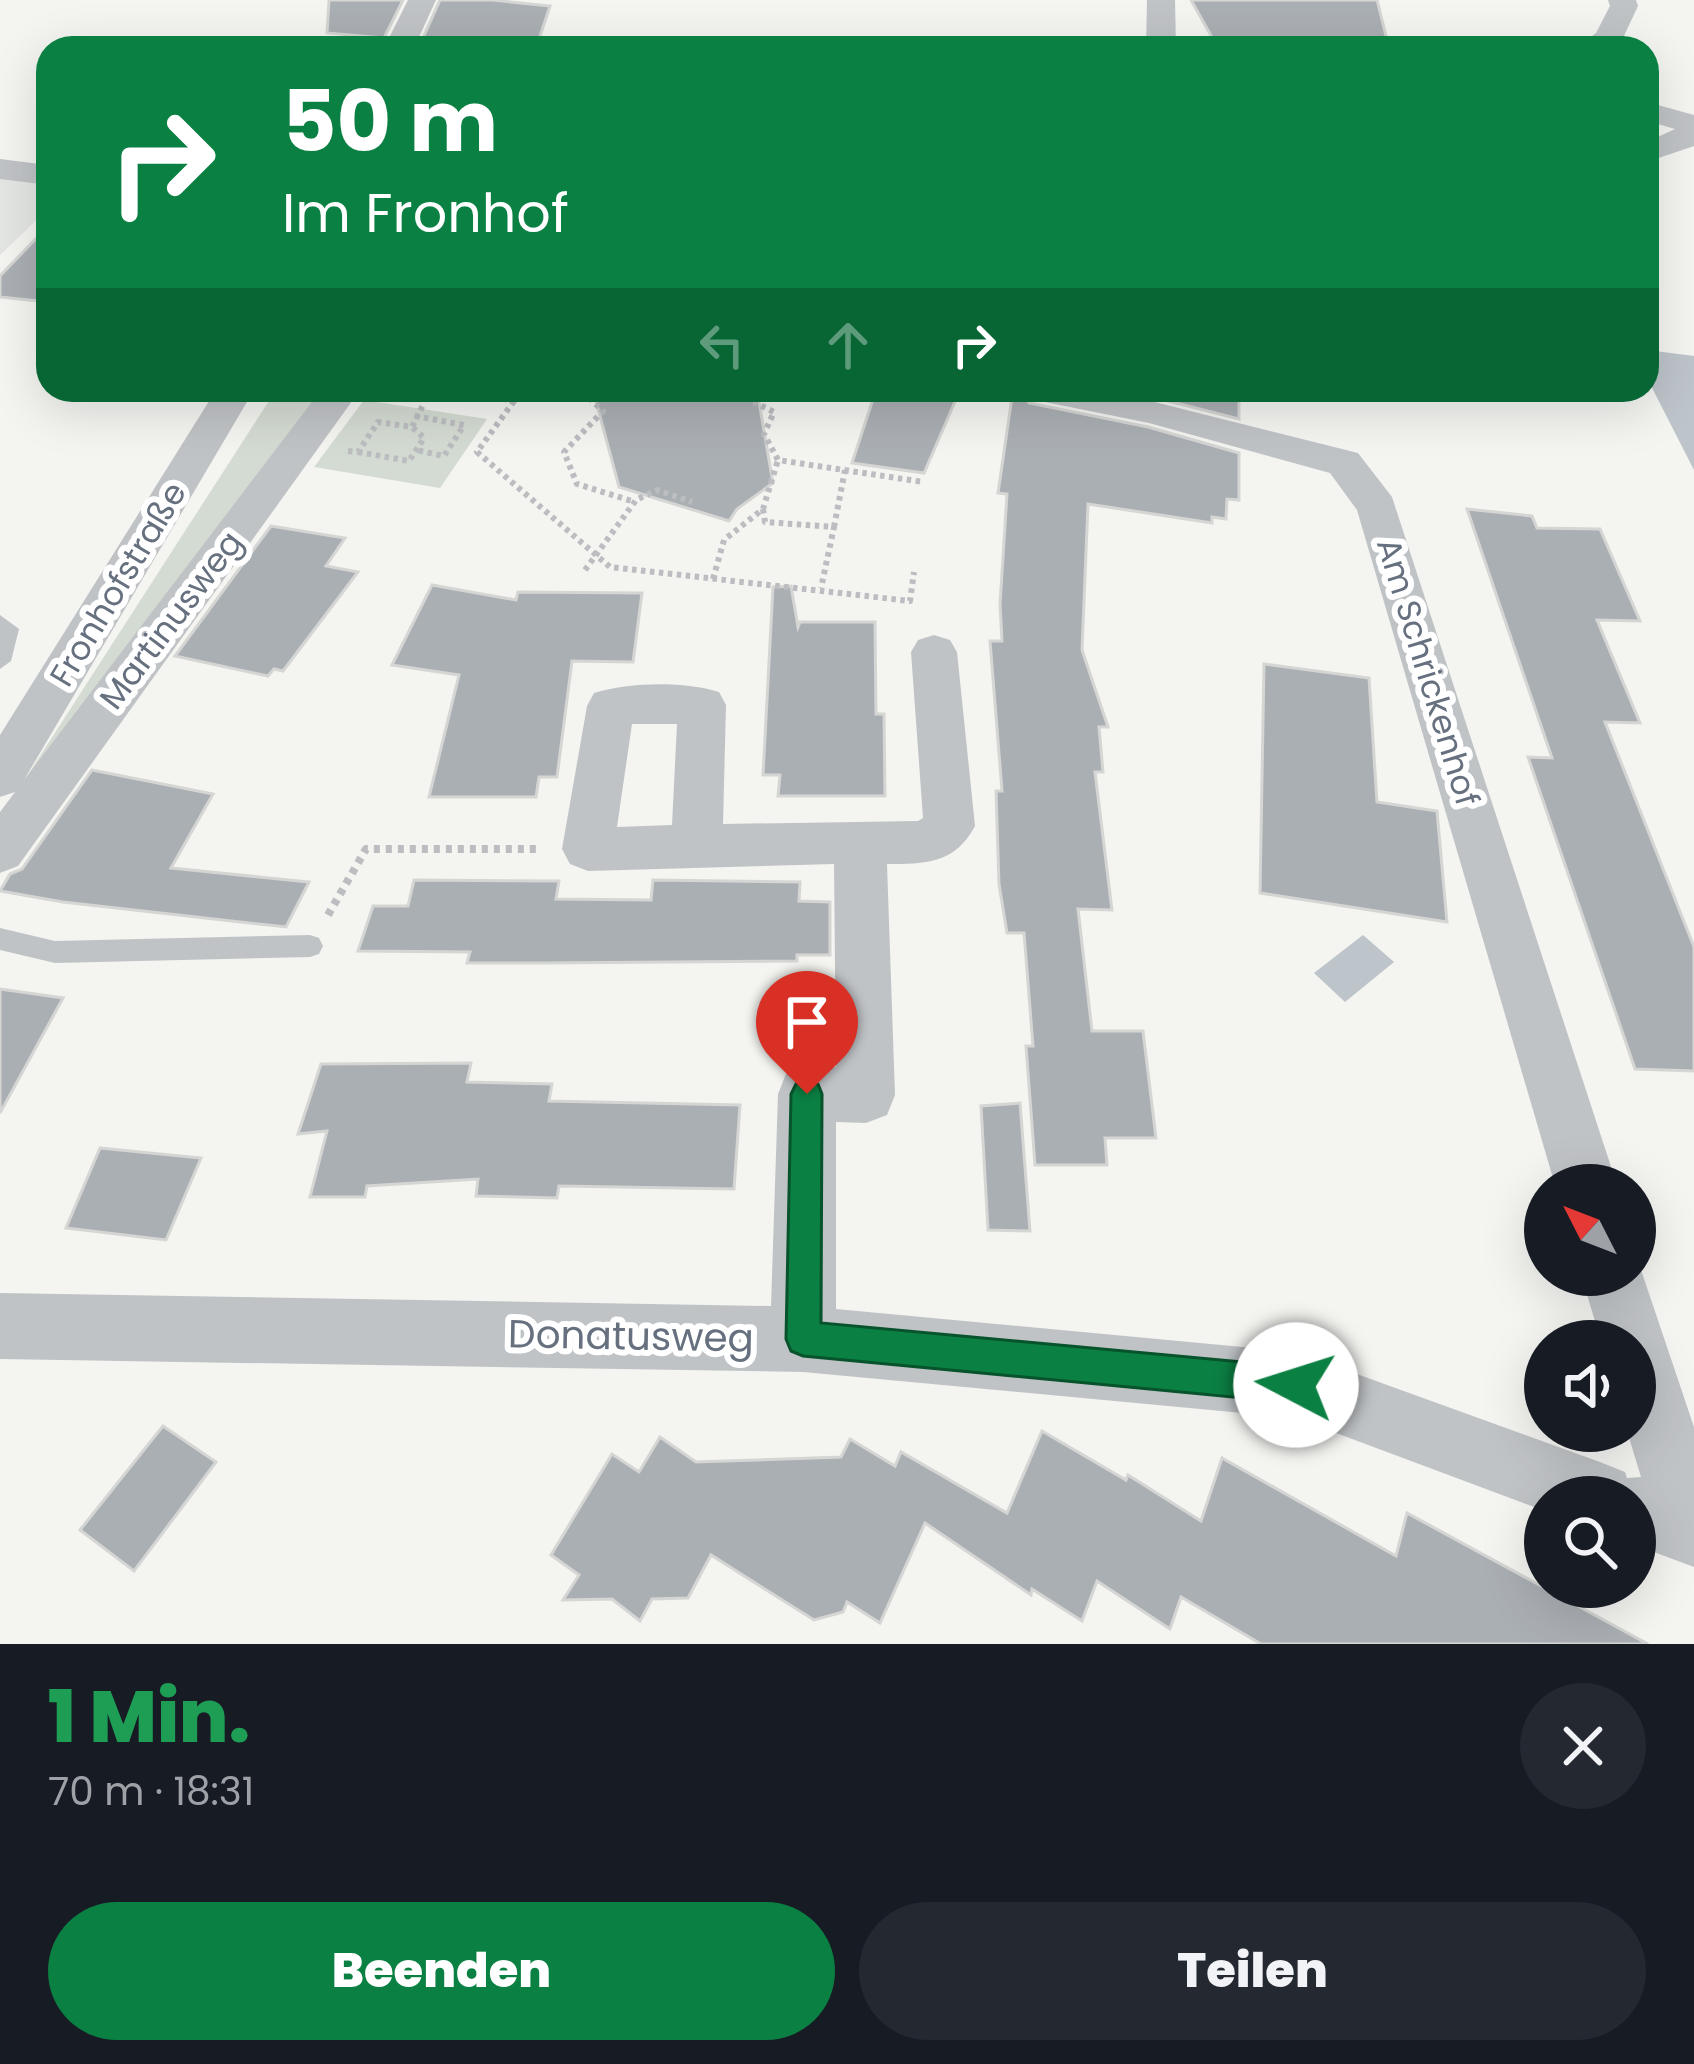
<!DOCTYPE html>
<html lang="de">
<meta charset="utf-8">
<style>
body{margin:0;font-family:Poppins,sans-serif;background:#242831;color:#f1f3f6;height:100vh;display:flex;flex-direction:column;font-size:45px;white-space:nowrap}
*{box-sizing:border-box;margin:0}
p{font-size:39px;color:#9ea1a6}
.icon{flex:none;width:66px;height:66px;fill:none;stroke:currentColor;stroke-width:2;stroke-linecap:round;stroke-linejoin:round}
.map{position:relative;height:1644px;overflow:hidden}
.sheet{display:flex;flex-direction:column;background:#171b24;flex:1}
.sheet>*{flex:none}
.guide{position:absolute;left:36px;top:36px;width:1623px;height:366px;border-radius:36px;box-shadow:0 12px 48px #0002;background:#0b8043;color:#fff;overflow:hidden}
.needle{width:78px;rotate:312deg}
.tools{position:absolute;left:1524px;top:1164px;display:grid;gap:24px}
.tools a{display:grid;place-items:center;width:132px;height:132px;border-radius:50%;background:#171b24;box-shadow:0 12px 48px #0002;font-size:60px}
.pin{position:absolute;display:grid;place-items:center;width:102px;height:102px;color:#fff;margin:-123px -51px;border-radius:50% 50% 50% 0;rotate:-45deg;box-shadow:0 0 12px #0007}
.pin .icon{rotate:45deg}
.me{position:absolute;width:132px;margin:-66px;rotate:275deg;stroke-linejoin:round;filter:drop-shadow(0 0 9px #0008)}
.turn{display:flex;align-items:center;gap:42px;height:252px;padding:0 48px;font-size:54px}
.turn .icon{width:156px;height:156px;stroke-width:2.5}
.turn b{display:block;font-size:84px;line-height:102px}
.lanes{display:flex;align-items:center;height:114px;padding:0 48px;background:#0003;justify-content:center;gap:60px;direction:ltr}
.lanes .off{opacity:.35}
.round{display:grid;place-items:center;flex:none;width:126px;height:126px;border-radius:63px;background:#242831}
.headline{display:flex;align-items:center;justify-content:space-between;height:204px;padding:0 48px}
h1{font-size:72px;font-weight:800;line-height:90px;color:#1e9e55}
.primary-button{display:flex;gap:24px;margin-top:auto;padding:24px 48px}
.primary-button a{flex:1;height:138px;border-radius:72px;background:#0b8043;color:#fff;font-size:48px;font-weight:800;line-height:138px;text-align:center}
.primary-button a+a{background:#242831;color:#f1f3f6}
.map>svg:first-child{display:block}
.built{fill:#e4e6e4}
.green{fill:#d4dbd2}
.water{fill:#bdc4ca}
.building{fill:#aaafb4;stroke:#d5d6d4;stroke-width:3}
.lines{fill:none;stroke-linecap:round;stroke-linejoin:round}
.path-far1{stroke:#bcbdc0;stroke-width:6;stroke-dasharray:4.5 4.5;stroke-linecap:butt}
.path{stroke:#bcbdc0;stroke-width:8;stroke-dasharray:6 6;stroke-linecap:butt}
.lane{fill:#c0c3c6;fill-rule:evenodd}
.street{fill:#c0c3c6;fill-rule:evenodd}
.route{fill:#0b8043;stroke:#07532c;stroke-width:3}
.labels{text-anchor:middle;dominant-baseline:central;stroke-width:12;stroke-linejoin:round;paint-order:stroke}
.street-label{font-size:33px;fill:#66707f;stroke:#fff}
.near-street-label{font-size:39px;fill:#66707f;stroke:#fff}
</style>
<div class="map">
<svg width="1694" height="1644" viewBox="0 0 1694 1644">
<rect width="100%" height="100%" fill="#f4f4f1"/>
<polygon class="built" points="0,173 48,182 48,209 0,255"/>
<g class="green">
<polygon points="276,390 330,390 0,818"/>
<polygon points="364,400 487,419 440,488 314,467"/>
</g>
<g class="water">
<polygon points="1647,350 1694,356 1694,470 1647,378"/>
<polygon points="1363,935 1394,962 1345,1002 1314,973"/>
</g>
<g class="building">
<polygon points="329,0 403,0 384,38 327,33"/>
<polygon points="440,0 492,0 550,6 536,48 419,47"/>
<polygon points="1191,0 1377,0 1389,48 1218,48"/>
<polygon points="48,226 48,302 0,297 0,276"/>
<polygon points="593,390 757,390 773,483 737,509 729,521 619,487"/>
<polygon points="876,390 960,390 924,473 852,463"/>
<polygon points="1013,390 1021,390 1029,403 1148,427 1239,453 1239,500 1227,499 1226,519 1212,517 1212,523 1088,504 1082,650 1108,727 1099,727 1103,772 1095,772 1112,910 1078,909 1092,1031 1143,1031 1156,1138 1105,1138 1107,1165 1035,1165 1026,1046 1033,1046 1024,933 1007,933 999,884 996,791 1002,791 990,641 1002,641 1000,604 1007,494 998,493"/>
<polygon points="1125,390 1239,390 1239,419"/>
<polygon points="1467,509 1532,516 1537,528 1600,529 1640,621 1597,620 1640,723 1605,722 1694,947 1694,1071 1635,1069 1528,757 1552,758"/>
<polygon points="271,526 345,538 326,566 358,572 283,671 274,669 268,676 175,656"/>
<polygon points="432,585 516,600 518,592 642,593 633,662 572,661 557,777 539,777 536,797 429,797 459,675 392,665"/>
<polygon points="791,586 798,627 800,622 875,622 876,714 884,714 885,796 778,796 780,775 763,775 773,587"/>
<polygon points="1264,664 1369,678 1377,802 1437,811 1447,922 1260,893"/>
<polygon points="92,770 213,794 171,868 309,882 286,927 63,902 0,891 10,874 22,869"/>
<polygon points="414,880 559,881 556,899 651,900 653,880 800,882 799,901 830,902 830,955 797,955 797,961 545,963 467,963 470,952 358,951 373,906 408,906"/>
<polygon points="0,989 63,998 0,1113"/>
<polygon points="471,1063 467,1082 552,1084 549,1101 740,1105 734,1189 559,1186 557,1198 476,1196 478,1179 367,1186 365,1197 310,1197 327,1131 298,1134 321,1064"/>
<polygon points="1020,1103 1030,1231 988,1230 981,1106"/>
<polygon points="100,1148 201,1158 166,1240 66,1228"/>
<polygon points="163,1426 216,1462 134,1571 80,1530"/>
<polygon points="1042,1431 1126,1480 1128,1475 1201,1521 1222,1458 1396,1556 1407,1513 1648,1644 1261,1644 1181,1597 1170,1629 1097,1581 1082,1621 1032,1589 1031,1595 925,1523 880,1623 847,1602 843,1612 814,1620 711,1555 688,1598 652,1599 640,1621 612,1599 563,1600 579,1575 551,1555 612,1454 639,1472 660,1437 696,1462 841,1457 850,1439 895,1466 901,1452 1007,1513"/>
</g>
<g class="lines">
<g class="path-far1">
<polyline points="458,390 514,401 532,390"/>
<polyline points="589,390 587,396 603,411 564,452 577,484 635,502"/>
<polyline points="729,390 774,412 764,434 778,460 923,482"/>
<polyline points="514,401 477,452 610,567 910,601 914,572"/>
<polyline points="415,416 464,425 444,456 416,450"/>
<polyline points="348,451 358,452 378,422 412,427 424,403"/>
<polyline points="358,452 409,461 424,438 412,427"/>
<polyline points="763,509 765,522 834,527 821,588"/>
<polyline points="834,527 845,470"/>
<polyline points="585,570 636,500 657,490 692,502"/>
<polyline points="713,579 724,540 763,509 778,460"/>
</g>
<polyline class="path" points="328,915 366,849 539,849"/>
<g class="lane">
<polygon points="994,39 1097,44 1104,48 989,46 987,43"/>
<polygon points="0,615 19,629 11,661 0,669"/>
<polygon points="0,928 55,941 310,935 319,938 323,946 319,954 310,957 55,963 0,950"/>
</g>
<g class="street">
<polygon points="408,0 436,0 414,48 384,48"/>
<polygon points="1147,0 1175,0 1176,48 1146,48"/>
<polygon points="1608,0 1636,0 1638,6 1623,38 1612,48 1576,48 1596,33 1610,6"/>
<polygon points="1647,102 1694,115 1694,146 1647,162 1647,142 1675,129 1647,121"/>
<polygon points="0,159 48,165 48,185 0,179"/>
<polygon points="216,390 254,390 24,780 321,390 360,390 18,866 0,873 0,812 15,792 0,797 0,735"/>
<polygon points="1025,390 1107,390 1358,453 1392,497 1617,1185 1555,1185 1357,510 1330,473 1149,423 1030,399"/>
<path d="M934 635 950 640 957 652 975 826C955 864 925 864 887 864L895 1095 887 1115 866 1123 836 1122V1309L1296 1352 1600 1462 1625 1472 1627 1478 1641 1477 1627 1431H1635V1341H1601L1581 1275H1635V1252L1694 1427V1567L1635 1545V1497H1545V1511L1296 1418 803 1372 0 1359V1293L771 1306 778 1094 786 1074 807 1066 836 1067 834 864 588 871 570 864 562 849 587 706 594 693C629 682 684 681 719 692L726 705 723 824 918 821 923 818 911 652 918 640ZM632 724H677L672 825 617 827Z"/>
</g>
</g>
<polygon class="route" points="807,1079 818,1084 822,1094 821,1323 1296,1367 1309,1372 1314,1385 1309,1398 1296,1403 803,1356 791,1351 786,1339 791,1094 796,1084"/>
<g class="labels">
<g class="street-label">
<text transform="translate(118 584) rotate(-59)">Fronhofstraße</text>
<text transform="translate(171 620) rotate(-53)">Martinusweg</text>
<text transform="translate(1428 672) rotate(73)">Am Schrickenhof</text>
</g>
<g class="near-street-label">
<text transform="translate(631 1336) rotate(1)">Donatusweg</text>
</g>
</g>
</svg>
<div class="tools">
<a><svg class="needle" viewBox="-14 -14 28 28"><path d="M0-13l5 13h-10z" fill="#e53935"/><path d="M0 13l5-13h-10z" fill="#9ea1a6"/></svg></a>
<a><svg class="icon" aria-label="sound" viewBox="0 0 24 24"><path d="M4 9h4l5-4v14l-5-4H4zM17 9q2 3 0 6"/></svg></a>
<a><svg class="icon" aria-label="search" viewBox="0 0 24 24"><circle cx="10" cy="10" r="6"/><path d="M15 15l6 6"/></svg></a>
</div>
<div class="pin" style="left:807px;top:1094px;background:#d93025"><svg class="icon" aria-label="arrive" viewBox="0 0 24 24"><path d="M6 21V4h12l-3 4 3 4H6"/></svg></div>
<svg class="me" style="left:1296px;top:1385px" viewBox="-20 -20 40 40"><circle r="19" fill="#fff"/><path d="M0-13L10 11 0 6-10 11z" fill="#0b8043"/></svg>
<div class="guide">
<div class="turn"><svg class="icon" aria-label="right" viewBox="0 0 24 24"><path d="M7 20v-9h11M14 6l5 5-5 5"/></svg><div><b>50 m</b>Im Fronhof</div></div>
<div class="lanes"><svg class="icon off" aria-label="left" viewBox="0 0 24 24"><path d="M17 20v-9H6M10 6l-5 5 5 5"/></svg><svg class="icon off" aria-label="ahead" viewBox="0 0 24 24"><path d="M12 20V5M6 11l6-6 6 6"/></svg><svg class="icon" aria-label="right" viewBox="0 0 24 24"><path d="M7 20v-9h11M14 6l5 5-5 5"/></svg></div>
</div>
</div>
<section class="sheet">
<div class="headline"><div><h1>1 Min.</h1><p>70 m · 18:31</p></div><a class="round"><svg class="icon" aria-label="close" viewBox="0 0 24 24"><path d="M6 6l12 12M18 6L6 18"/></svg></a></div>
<div class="primary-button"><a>Beenden</a><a>Teilen</a></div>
</section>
